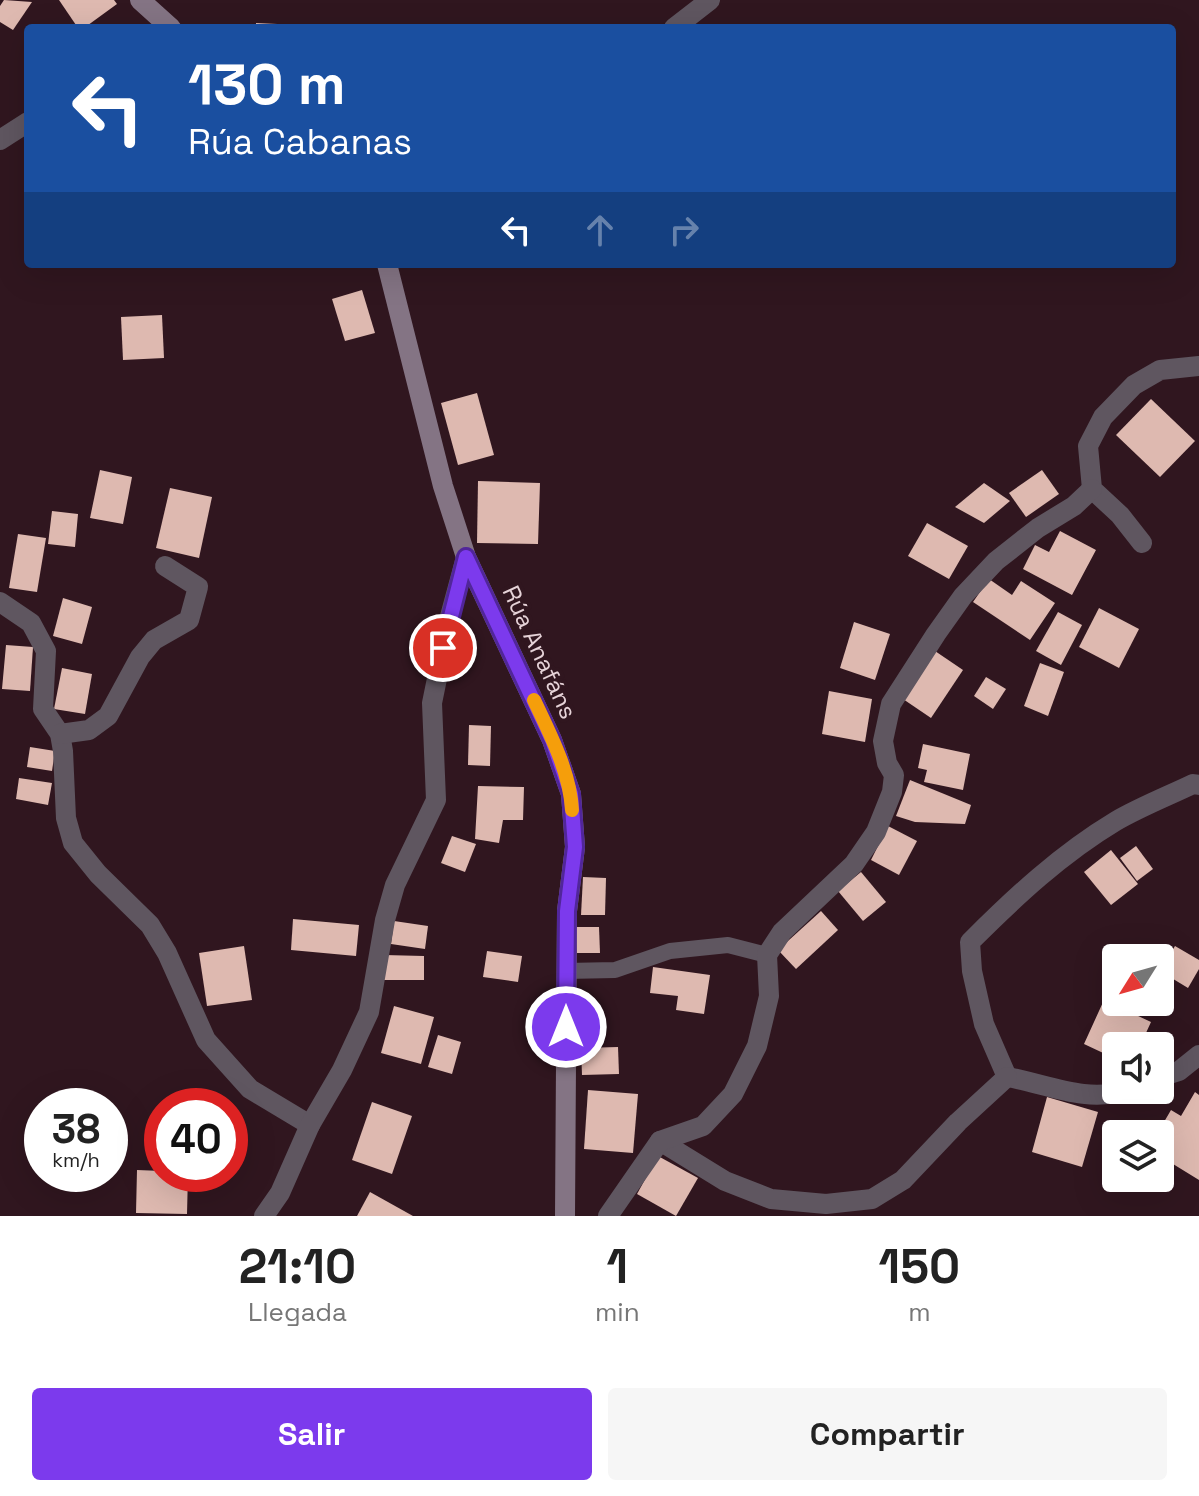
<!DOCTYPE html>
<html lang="es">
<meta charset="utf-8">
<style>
body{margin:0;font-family:"Space Grotesk",sans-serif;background:#f6f6f6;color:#222;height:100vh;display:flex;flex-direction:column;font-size:30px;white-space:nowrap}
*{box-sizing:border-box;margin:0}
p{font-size:26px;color:#767676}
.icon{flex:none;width:44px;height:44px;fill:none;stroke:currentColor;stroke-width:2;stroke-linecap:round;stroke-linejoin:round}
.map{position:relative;height:1216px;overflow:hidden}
.panel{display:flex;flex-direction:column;background:#fff;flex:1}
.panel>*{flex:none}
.banner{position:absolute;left:24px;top:24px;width:1152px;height:244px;border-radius:8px;box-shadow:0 8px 32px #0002;background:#1a4fa0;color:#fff;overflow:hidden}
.needle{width:52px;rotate:233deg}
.tools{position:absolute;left:1102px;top:944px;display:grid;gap:16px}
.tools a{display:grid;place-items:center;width:72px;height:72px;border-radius:8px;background:#fff;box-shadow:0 8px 32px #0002;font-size:40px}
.speed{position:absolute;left:24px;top:1088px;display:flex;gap:16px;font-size:40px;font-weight:700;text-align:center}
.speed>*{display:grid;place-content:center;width:104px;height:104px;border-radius:50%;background:#fff;box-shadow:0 8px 32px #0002;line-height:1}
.speed small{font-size:20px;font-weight:400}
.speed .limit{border:12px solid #d22;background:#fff;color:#111}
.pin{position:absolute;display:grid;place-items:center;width:68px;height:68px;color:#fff;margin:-34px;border:4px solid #fff;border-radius:50%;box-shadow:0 2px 8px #0007}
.me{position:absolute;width:88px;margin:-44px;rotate:0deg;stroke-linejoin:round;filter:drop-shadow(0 0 6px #0008)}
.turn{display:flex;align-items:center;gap:28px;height:168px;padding:0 32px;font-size:36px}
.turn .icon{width:104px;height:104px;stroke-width:2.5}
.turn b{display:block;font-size:56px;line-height:68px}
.lanes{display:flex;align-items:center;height:76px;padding:0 32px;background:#0003;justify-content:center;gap:40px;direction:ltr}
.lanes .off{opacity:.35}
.eta{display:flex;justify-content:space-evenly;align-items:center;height:136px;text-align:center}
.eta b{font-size:48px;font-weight:800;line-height:56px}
.action{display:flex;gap:16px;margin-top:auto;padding:16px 32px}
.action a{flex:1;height:92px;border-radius:8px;background:#7c3aed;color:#fff;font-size:32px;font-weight:800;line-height:92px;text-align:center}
.action a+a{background:#f6f6f6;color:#222}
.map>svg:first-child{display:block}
.building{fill:#deb9b0}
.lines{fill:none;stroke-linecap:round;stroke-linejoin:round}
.lane{stroke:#5f5660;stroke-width:16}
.street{stroke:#5f5660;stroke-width:20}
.secondary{stroke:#847484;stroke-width:20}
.route-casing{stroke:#51269a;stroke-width:20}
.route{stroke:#7c3aed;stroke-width:14}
.slow{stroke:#f59e0b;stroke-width:14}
.labels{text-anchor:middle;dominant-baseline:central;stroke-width:8;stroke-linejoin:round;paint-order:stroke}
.street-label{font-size:24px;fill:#e6d3d8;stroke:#30161f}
</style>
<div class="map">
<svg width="1199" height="1216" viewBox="0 0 1199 1216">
<rect width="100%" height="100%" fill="#30161f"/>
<g class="building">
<polygon points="4,0 32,2 13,30 0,22 0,6"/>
<polygon points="59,0 114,0 117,4 84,28 78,28"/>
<polygon points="256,23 299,25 299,28 256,28"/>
<polygon points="362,290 375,333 345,341 332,299"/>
<polygon points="162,315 164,358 123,360 121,317"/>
<polygon points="477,393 494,455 458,465 441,403"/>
<polygon points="1151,399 1195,441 1160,477 1116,435"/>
<polygon points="100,470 132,477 123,524 90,518"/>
<polygon points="1042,470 1059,494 1026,517 1009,493"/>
<polygon points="478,481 540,483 538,544 477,543"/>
<polygon points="984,483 1010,501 984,523 955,507"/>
<polygon points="170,488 212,497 199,558 156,548"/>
<polygon points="52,511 78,514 75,547 48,544"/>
<polygon points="927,523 968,546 949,579 908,556"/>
<polygon points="1060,531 1096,550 1072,595 1023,569 1035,545 1049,552"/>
<polygon points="18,534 46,538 37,592 9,588"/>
<polygon points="989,579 1012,595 1021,581 1055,603 1030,640 973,602"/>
<polygon points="63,598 92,607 82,644 53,636"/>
<polygon points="1099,608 1139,629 1119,668 1079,647"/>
<polygon points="1058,612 1082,625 1061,665 1036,651"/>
<polygon points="854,622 890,634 875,680 840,668"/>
<polygon points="6,645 33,647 30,691 2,689"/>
<polygon points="935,651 963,670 931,718 903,699"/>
<polygon points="1040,663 1064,672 1048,716 1024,706"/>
<polygon points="62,668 92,674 85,714 54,709"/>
<polygon points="986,677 1006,689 993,709 974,696"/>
<polygon points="829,691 872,699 865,742 822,734"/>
<polygon points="469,725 491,726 490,766 468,765"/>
<polygon points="923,744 970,754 963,790 924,782 927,770 918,768"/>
<polygon points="30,747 55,751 52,771 27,767"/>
<polygon points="19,778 52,783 48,805 16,799"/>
<polygon points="910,780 971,805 965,824 915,822 896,816"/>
<polygon points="478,786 524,787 523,820 503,820 499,843 475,839"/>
<polygon points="888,826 917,841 899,875 871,860"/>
<polygon points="452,836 476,844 465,872 441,863"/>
<polygon points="1136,846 1153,869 1137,881 1120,858"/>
<polygon points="1111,850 1138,884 1111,905 1084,872"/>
<polygon points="861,872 886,902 863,921 838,891"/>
<polygon points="583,877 606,878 605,915 581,915"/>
<polygon points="821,911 838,930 796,969 778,950"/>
<polygon points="293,919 359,925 356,956 291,950"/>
<polygon points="394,921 428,926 425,949 391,944"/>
<polygon points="576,927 599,927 600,953 577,953"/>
<polygon points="244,946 252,1000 207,1006 199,953"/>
<polygon points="1175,946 1199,960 1199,969 1188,988 1160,971"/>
<polygon points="487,951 522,956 518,982 483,977"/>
<polygon points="384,955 424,956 424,980 384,980"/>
<polygon points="653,967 710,975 704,1014 676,1010 678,996 650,993"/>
<polygon points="1104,1000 1151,1022 1140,1046 1116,1046 1116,1059 1084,1044"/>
<polygon points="394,1006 434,1017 421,1064 381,1053"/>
<polygon points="438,1035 461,1042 452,1074 428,1067"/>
<polygon points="618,1047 619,1074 582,1075 581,1048"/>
<polygon points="588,1090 638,1094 633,1153 584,1149"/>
<polygon points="1195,1092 1199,1095 1199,1180 1160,1156 1160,1134 1157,1134 1171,1110 1181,1116"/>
<polygon points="1047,1097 1098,1112 1082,1167 1032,1152"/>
<polygon points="372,1102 412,1116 392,1174 352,1160"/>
<polygon points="658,1156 698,1178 676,1216 637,1194"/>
<polygon points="137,1170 162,1171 162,1174 188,1174 187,1214 136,1213"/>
<polygon points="370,1192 413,1216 357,1216"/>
</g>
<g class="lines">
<polyline class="lane" points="566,971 615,970 670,951 728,945 767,955"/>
<g class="street">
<polyline points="674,28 710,0"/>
<polyline points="0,140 28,122"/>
<polyline points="1142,543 1120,515 1092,489 1088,446 1103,417 1134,385 1160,370 1199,366"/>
<polyline points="0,602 31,623 46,651 43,709 60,734 63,751 66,818 73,843 98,874 150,925 167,953 206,1040 250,1089 310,1125"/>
<polyline points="60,734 89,730 108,716 140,657 154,640 189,620 198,587 165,566"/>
<path d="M1007 1077 984 1024 972 971 970 942C1015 897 1061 854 1116 821 1140 807 1168 796 1193 784L1199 785"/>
<path d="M1007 1077C1044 1083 1088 1104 1125 1090"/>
<polyline points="1160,1077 1179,1071 1199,1055"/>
<polyline points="660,1141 725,1181 771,1199 826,1204 872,1199 903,1180 958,1122 1007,1077"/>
<polyline points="264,1216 280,1193 310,1125 342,1070 369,1012 385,920 395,885 436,800 432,703 449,620 466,557"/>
<polyline points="608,1216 660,1141 703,1126 733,1094 757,1046 769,996 767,955 782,932 854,864 876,832 892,792 894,775 887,763 883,741 891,704 936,634 963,596 996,561 1038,528 1074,506 1092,489"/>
</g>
<g class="secondary">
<polyline points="140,0 171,28"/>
<polyline points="387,264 443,486 466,557 552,740 571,794 575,847 567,911 565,1216"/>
</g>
</g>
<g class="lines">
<defs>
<polyline id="route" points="443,648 466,557 552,740 571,794 575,847 567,911 566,1027"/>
</defs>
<use href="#route" class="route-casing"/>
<use href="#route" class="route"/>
<path class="slow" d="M534 700C550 734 570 772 572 810"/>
</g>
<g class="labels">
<g class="street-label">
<text transform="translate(540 652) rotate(65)">Rúa Anafáns</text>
</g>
</g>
</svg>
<div class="tools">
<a><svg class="needle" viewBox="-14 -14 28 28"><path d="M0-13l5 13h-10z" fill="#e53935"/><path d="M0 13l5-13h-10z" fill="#767676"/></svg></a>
<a><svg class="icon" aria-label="sound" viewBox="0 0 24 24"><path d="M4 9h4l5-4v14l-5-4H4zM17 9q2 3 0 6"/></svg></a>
<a><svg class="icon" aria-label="layers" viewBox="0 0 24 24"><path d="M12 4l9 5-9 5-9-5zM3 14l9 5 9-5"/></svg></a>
</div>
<div class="speed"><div>38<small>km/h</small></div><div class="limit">40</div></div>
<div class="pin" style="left:443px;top:648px;background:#d93025"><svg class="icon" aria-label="arrive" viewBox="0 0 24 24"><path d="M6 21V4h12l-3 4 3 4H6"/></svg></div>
<svg class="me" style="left:566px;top:1027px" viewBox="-20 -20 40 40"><circle r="17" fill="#7c3aed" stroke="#fff" stroke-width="3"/><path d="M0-11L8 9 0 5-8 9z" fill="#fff"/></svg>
<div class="banner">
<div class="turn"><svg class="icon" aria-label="left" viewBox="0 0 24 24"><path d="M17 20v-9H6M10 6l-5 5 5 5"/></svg><div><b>130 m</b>Rúa Cabanas</div></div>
<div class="lanes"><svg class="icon" aria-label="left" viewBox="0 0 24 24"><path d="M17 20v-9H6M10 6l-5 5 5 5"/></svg><svg class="icon off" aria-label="ahead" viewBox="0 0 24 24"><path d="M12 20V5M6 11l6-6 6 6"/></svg><svg class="icon off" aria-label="right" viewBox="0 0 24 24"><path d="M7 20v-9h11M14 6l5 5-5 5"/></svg></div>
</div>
</div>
<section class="panel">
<div class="eta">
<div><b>21:10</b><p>Llegada</p></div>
<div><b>1</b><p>min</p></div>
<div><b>150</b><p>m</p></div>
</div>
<div class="action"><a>Salir</a><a>Compartir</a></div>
</section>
